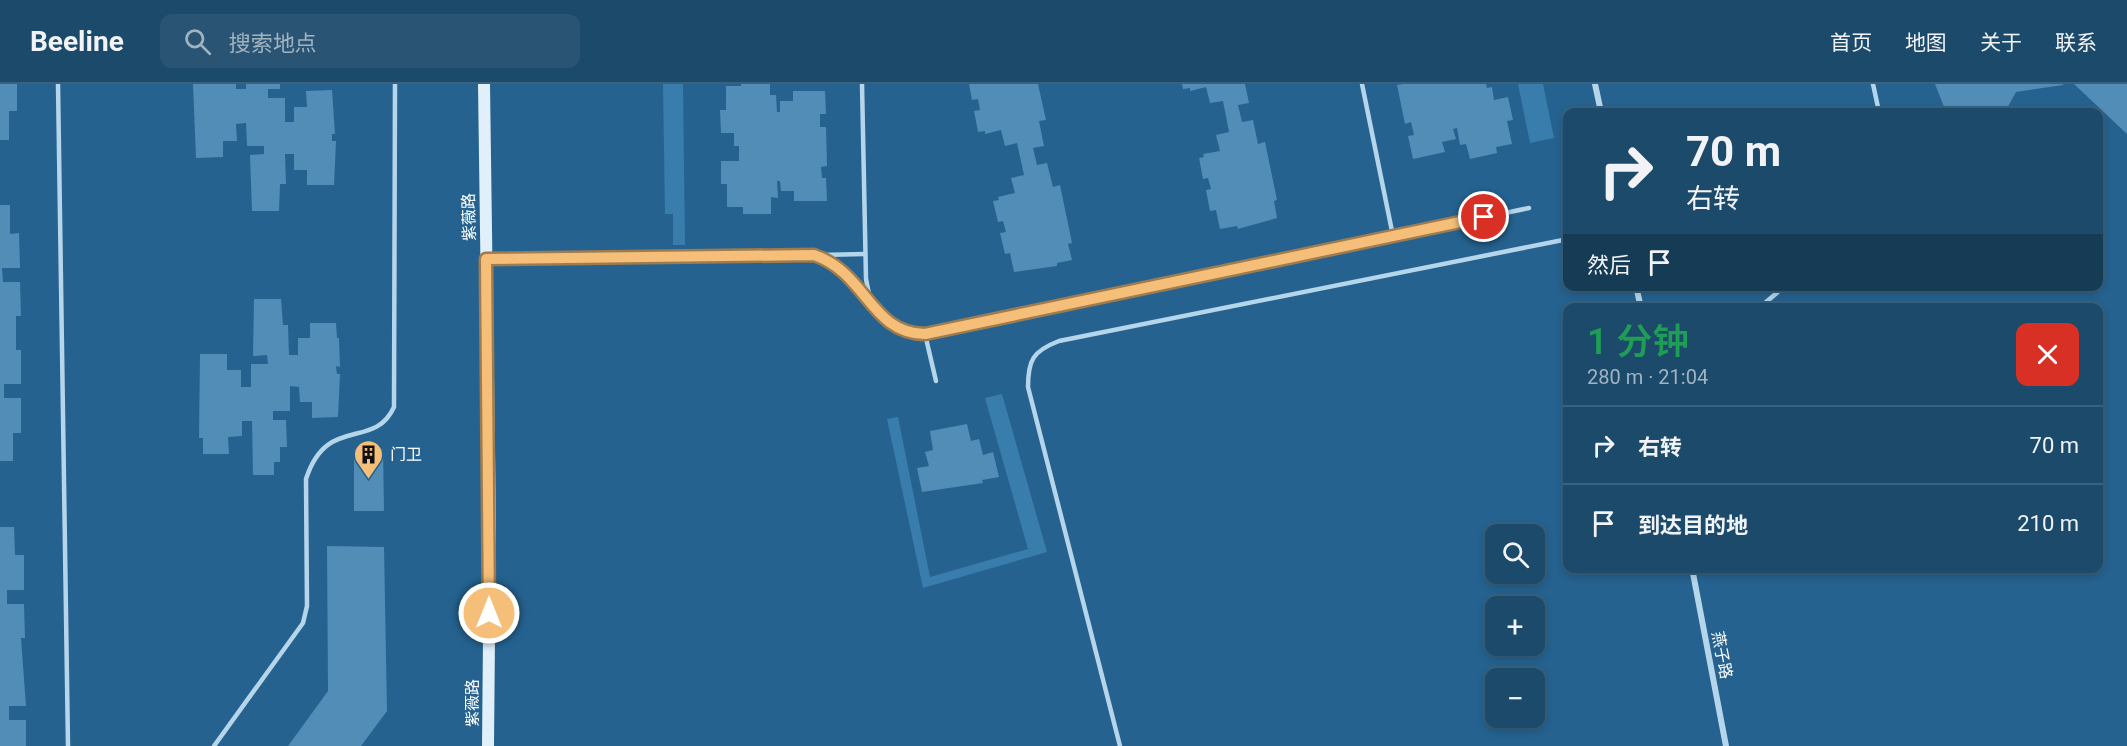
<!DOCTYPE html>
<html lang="zh">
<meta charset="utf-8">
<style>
body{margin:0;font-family:Roboto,"Noto Sans SC",sans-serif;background:#295473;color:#f1f3f6;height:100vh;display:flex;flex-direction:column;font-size:22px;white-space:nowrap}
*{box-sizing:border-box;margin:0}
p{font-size:20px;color:#a0b3c1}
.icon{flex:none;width:33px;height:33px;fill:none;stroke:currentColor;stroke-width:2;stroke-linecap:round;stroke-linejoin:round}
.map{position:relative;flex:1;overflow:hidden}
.side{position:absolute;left:1563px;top:219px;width:540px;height:270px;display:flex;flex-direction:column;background:#1c4a6b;border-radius:12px;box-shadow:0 3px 9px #0003,0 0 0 2px #3a627e}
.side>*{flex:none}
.banner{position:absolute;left:1563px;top:24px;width:540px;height:183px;border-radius:12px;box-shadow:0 3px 9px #0003,0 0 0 2px #3a627e;background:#1c4a6b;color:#f1f3f6;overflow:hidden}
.buttons{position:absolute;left:1485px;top:440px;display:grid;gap:12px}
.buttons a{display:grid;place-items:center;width:60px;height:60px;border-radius:12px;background:#1c4a6b;box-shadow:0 3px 9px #0003,0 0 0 2px #3a627e;font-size:30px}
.pin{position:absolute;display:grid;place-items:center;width:51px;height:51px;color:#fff;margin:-26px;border:3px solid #fff;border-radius:50%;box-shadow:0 2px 6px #0007}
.me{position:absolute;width:66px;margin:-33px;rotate:0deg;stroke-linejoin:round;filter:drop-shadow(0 0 4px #0008)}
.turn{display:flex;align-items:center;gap:21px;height:126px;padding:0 24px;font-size:27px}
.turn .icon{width:78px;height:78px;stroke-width:2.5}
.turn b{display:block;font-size:42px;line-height:51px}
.then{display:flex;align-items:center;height:57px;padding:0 24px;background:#0003;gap:12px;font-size:22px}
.round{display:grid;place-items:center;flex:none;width:63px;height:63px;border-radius:12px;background:#295473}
.overview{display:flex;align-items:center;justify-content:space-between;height:102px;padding:0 24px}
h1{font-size:36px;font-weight:600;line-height:45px;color:#1e9e55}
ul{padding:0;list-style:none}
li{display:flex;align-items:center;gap:18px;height:78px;padding:0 24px;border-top:2px solid #3a627e}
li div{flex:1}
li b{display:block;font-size:22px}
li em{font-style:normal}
header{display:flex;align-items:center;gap:36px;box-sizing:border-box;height:84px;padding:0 30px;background:#1c4a6b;border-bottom:2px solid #3a627e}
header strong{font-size:28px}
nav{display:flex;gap:33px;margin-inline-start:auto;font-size:21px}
.search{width:420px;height:54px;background:#295473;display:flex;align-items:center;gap:15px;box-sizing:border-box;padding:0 21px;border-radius:12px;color:#a0b3c1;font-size:22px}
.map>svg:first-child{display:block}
.green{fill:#397dac}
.building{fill:#518db7}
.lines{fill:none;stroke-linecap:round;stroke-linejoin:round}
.lane{stroke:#b5d5eb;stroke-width:4.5}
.street{stroke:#b5d5eb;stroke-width:6}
.secondary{stroke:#e0eff9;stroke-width:12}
.route-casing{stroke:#9f7c4f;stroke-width:15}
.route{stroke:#f5bf79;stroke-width:10}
.labels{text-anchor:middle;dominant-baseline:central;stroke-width:5;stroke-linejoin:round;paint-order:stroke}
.street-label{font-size:16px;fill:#fff;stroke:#25628f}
.poi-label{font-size:16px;fill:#fff;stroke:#25628f;text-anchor:start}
</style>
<header>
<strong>Beeline</strong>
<div class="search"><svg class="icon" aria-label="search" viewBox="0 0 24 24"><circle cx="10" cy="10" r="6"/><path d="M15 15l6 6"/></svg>搜索地点</div>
<nav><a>首页</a><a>地图</a><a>关于</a><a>联系</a></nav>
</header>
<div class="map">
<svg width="2127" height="662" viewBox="0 0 2127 662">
<rect width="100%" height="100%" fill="#25628f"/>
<g class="green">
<polygon points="663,0 683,0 685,161 673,161 673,130 665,130"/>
<polygon points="1518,0 1543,0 1554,54 1530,59"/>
<polygon points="1002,310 1047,468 923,504 887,335 898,333 930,493 1028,465 985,314"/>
</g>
<g class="building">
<polygon points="0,0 17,0 17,27 9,27 9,56 0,56"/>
<polygon points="193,0 236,0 236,5 246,5 246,0 280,0 280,5 268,5 268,14 285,14 285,38 294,38 294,23 307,23 306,7 332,6 335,50 332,50 332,57 336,57 334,101 307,101 307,86 294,86 294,70 285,70 286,100 280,100 279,127 252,127 250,71 264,70 264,62 247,62 246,39 236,40 237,57 223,57 223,73 196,74"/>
<polygon points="741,0 770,0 770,11 776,11 777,28 780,28 780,17 793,17 793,7 825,7 826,30 820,30 820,43 826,43 827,82 821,83 822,94 826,94 827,117 794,117 794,107 781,107 780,97 777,97 778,114 771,113 771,130 743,130 743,123 727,123 727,100 721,100 721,77 739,77 739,62 734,62 734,49 721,49 720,26 726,26 726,2 741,2"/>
<polygon points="969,0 1038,0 1046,36 1039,37 1044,62 1033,64 1037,81 1047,79 1053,103 1060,101 1072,159 1068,160 1072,176 1057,179 1057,182 1014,188 1010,169 1005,170 1000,149 1006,148 1003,137 998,138 993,117 999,116 998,113 1015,109 1011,94 1024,91 1017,59 1005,62 1001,46 985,50 985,47 978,48 974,27 980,26 978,15 972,16"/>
<polygon points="1182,0 1245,0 1249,19 1238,21 1242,38 1253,36 1258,60 1265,58 1277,116 1274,117 1277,134 1238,145 1237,142 1220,145 1216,126 1210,127 1206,106 1211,105 1208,94 1203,95 1199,74 1204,73 1203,70 1220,67 1216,51 1229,48 1223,17 1210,19 1206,3 1190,7 1190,4 1183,5"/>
<polygon points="1403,0 1486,0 1487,4 1492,3 1494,16 1508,13 1513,36 1507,37 1512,60 1496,63 1497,69 1470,75 1466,60 1460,61 1457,44 1453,45 1456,55 1442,58 1445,68 1413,75 1408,52 1414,51 1411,38 1405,40 1397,1"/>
<polygon points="1935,0 2063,0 2063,1 2016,8 2005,28 1946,28"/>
<polygon points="2074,0 2127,0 2127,50"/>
<polygon points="0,121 10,121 10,150 19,149 20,184 2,184 3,198 20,198 21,232 16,232 16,266 21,266 21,300 4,300 4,314 21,314 21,349 13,349 13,377 0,377"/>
<polygon points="254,215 281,215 283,241 288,241 289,271 298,271 298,254 310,254 310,239 336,239 337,254 339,254 340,283 336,282 337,290 340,290 338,333 312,334 312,318 300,318 299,303 290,302 290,327 273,327 273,336 286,336 287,363 280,363 280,378 274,378 274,391 253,391 252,337 242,337 242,352 228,353 229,370 203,370 203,354 199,354 200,270 227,270 227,286 241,286 241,303 251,303 251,280 268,280 267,271 253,272"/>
<polygon points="967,340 971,357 979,355 983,371 993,368 999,393 982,396 983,399 922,408 917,384 929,382 925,368 933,366 930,347"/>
<polygon points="354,365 383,365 384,427 354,427"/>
<polygon points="0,443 14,443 15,471 24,471 24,506 7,506 7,520 24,520 25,554 21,554 26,622 9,622 9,636 26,636 26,662 0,662"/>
<polygon points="327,462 384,463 387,627 361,662 288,662 328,607"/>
</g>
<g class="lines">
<g class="lane">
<polyline points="58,0 68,662"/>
<polyline points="862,0 866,195 870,215"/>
<polyline points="1362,0 1393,152"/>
<polyline points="1873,0 1879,28"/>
<polyline points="820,171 865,170"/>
<path d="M489 175 814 171C866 189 870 249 925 250L1529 124"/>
<polyline points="1759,224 1785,202"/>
<polyline points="925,250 936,297"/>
<path d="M214 662 303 539 307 522 306 395C327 330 374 367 394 323L395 0"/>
<path d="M1120 662 1028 303C1028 276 1033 267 1059 257L1568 155"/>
</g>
<g class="street">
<polyline points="1595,0 1601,28"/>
<polyline points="1636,202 1641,224"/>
<polyline points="1692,484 1726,662"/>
</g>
<polyline class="secondary" points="484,0 490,440 488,662"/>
</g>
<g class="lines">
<defs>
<path id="route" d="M489 529 486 175 814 171C867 189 870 249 925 250L1484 133"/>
</defs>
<use href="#route" class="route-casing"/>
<use href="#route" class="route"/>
</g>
<defs>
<symbol id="building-pin" viewBox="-11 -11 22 30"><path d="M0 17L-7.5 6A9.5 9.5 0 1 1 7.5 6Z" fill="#f5bf79" stroke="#25628f"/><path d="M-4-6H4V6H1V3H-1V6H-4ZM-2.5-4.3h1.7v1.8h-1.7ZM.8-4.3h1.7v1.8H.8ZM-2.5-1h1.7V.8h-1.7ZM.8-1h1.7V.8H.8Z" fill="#111"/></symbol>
</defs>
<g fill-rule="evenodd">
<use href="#building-pin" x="352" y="354" width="33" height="45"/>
</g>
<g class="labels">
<g class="street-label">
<text transform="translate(469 133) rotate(-91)">紫薇路</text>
<text transform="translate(1722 571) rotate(79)">燕子路</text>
<text transform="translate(472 619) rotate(-90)">紫薇路</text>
</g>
<g class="poi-label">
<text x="390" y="370">门卫</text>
</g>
</g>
</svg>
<div class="buttons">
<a><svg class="icon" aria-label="search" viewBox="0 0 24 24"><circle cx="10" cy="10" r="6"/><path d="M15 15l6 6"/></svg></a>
<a>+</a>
<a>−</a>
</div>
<div class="pin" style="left:1484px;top:133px;background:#d93025"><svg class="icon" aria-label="arrive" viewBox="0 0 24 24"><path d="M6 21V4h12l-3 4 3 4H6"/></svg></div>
<svg class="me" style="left:489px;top:529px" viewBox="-20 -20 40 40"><circle r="17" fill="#f5bf79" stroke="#fff" stroke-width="3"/><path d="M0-11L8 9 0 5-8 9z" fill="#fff"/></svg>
<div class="banner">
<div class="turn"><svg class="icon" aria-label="right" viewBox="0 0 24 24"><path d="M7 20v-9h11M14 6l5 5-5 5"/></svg><div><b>70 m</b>右转</div></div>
<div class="then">然后<svg class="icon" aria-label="arrive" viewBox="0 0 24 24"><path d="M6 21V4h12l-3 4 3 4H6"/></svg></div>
</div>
<section class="side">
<div class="overview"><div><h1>1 分钟</h1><p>280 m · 21:04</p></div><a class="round" style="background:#d93025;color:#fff"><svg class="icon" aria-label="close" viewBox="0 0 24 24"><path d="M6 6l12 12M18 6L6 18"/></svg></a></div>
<ul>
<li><svg class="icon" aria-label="right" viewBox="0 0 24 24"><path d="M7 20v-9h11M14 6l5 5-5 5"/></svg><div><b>右转</b></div><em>70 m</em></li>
<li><svg class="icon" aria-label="arrive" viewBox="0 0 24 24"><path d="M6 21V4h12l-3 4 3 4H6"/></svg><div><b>到达目的地</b></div><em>210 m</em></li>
</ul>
</section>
</div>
